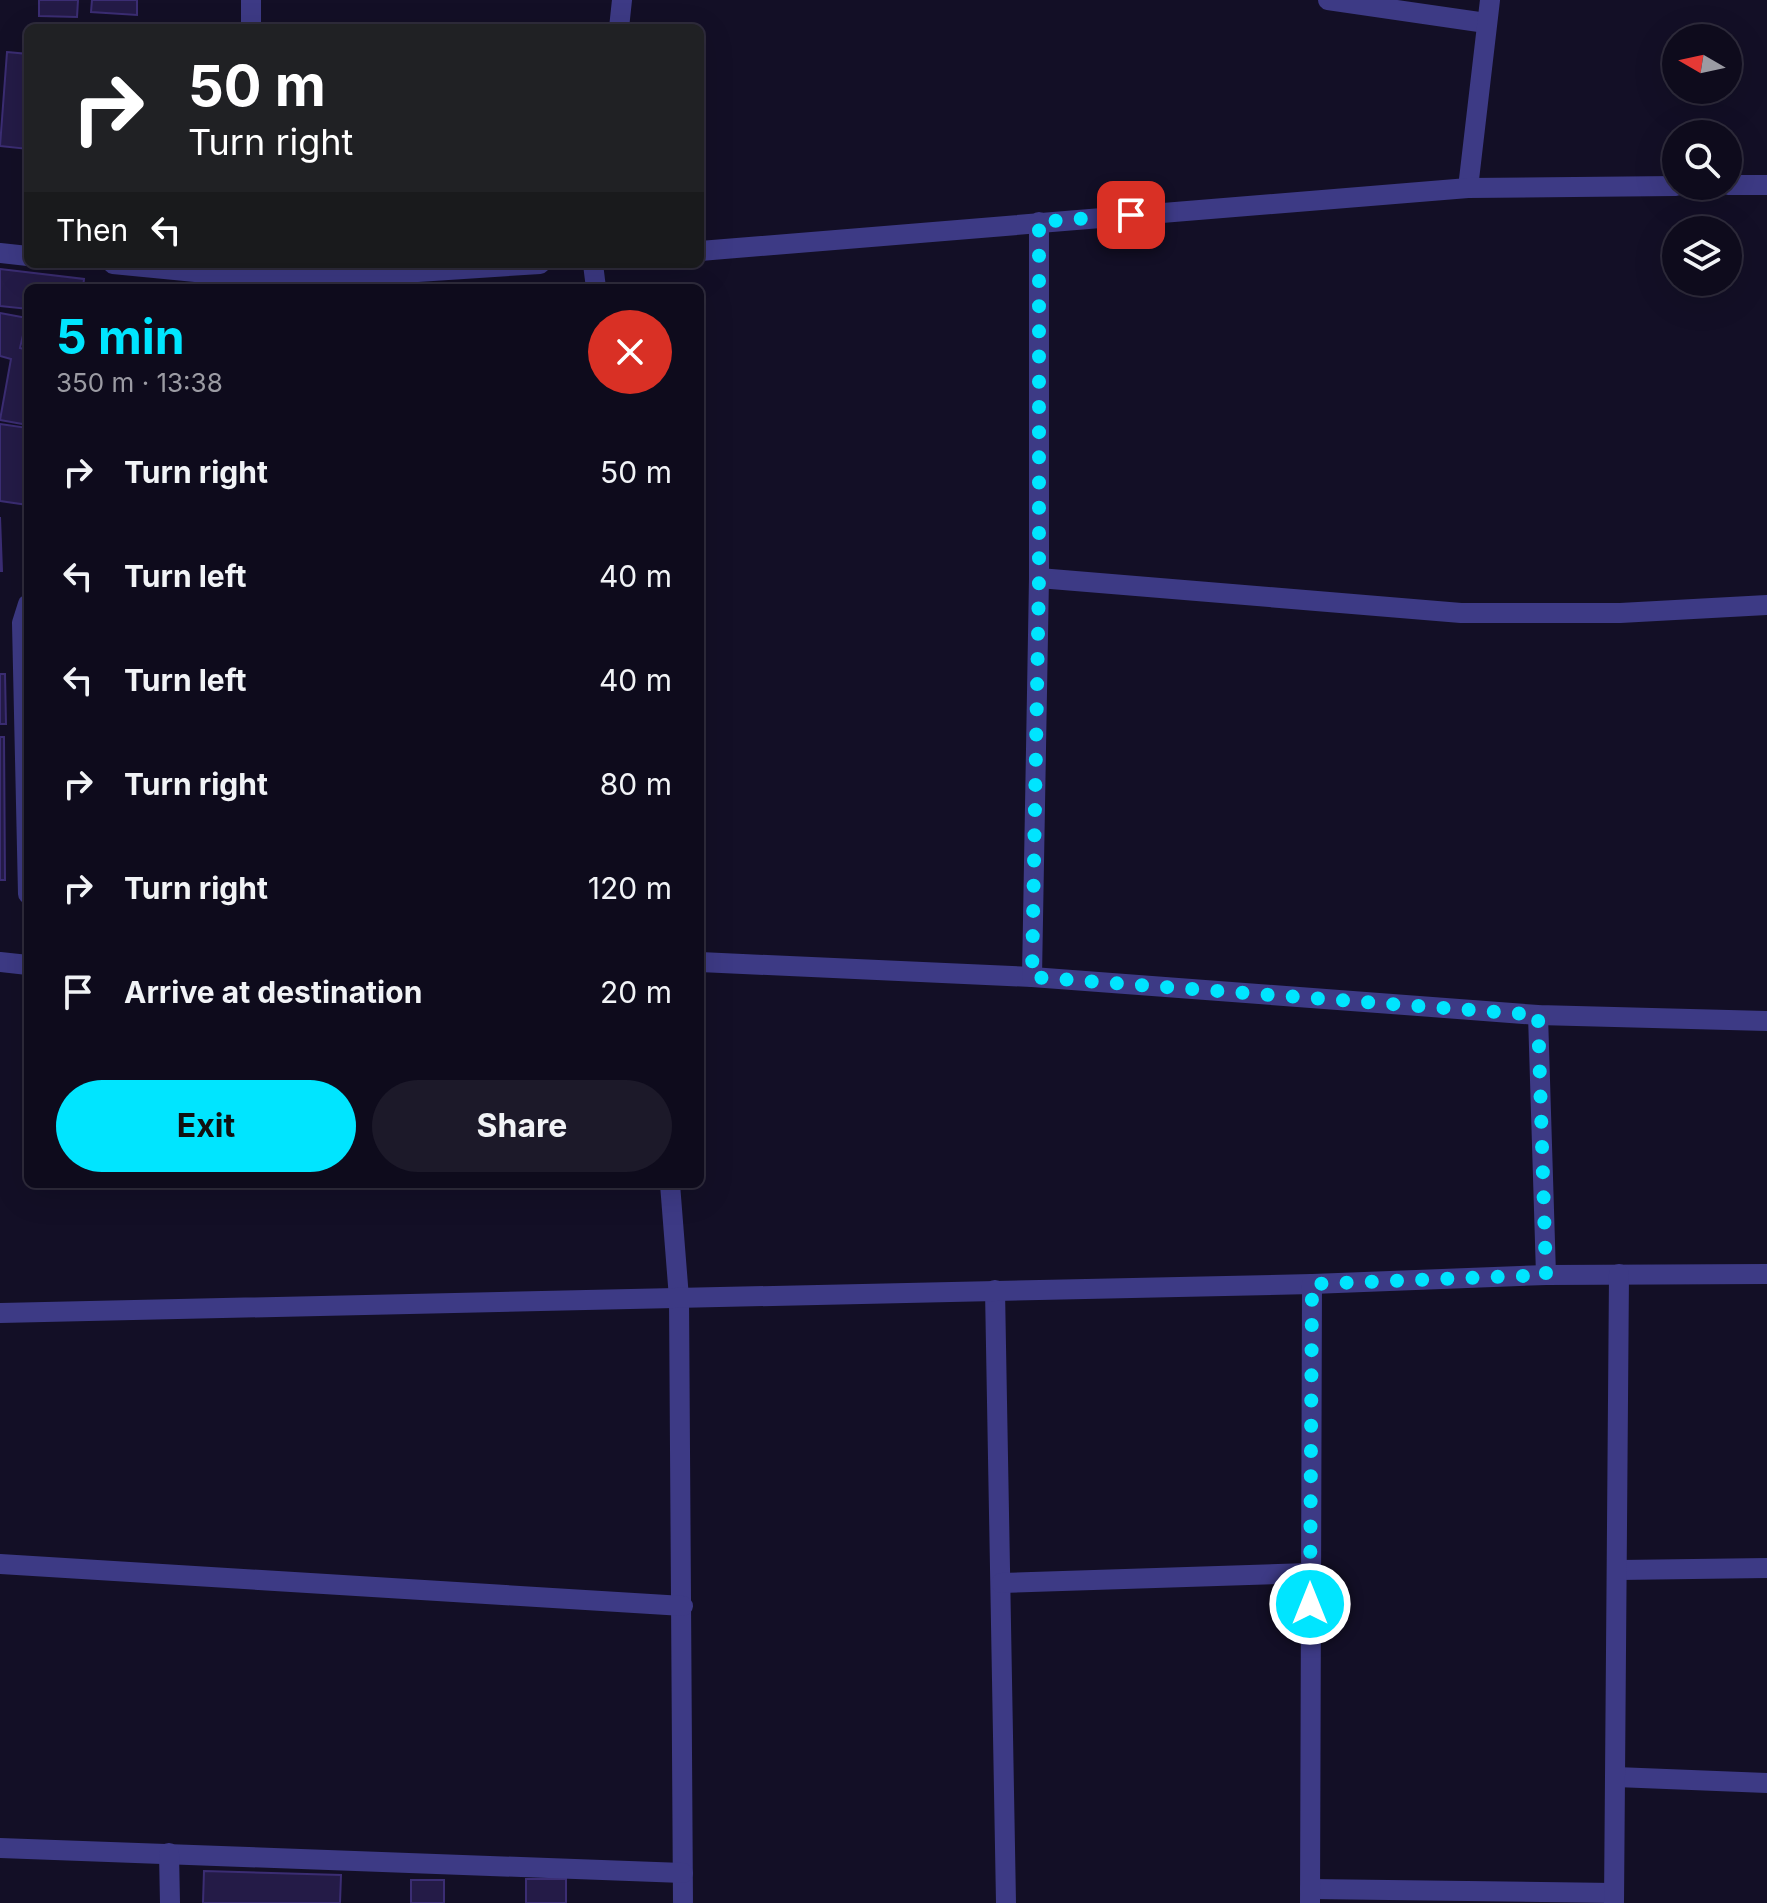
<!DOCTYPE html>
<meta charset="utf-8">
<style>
body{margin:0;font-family:Inter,sans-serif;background:#1c1929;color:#f1f3f6;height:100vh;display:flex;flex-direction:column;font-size:30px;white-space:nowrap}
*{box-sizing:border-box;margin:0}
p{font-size:26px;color:#9b9ba3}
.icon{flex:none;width:44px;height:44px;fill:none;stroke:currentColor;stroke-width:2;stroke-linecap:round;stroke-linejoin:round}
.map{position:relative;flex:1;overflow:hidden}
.panel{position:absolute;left:24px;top:284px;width:680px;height:904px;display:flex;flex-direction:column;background:#0e0b1c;border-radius:12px;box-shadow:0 8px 32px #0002,0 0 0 2px #2e2b3b}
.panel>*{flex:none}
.top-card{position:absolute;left:24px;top:24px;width:680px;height:244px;border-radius:12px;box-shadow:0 8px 32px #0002,0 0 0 2px #2e2b3b;background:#202124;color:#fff;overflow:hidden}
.needle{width:52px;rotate:279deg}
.fabs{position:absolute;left:1662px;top:24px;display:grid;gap:16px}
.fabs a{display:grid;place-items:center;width:80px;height:80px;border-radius:50%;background:#0e0b1c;box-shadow:0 8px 32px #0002,0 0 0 2px #2e2b3b;font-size:40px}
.pin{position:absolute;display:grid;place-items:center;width:68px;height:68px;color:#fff;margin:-34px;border-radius:16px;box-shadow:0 4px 12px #0006}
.me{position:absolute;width:88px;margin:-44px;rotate:0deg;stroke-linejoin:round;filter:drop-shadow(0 0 6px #0008)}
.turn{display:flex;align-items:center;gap:28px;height:168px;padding:0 32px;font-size:36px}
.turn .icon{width:104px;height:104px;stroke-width:2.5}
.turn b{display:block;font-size:56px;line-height:68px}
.then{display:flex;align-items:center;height:76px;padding:0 32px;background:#0003;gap:16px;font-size:30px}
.round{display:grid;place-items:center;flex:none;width:84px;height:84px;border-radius:42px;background:#1c1929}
.head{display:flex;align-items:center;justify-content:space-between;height:136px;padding:0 32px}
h1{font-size:48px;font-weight:700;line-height:60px;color:#00e5ff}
.action{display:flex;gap:16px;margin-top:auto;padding:16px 32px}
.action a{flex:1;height:92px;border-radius:48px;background:#00e5ff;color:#111;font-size:32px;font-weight:700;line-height:92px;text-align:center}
.action a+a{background:#1c1929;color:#f1f3f6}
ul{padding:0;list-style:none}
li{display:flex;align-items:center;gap:24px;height:104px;padding:0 32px}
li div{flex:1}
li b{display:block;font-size:30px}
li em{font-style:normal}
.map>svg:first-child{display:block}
.building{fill:#241b47;stroke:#3b2d73;stroke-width:2}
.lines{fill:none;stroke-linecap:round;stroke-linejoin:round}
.minor{stroke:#3d3a85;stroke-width:20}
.route{stroke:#00e5ff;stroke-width:14;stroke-dasharray:0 25.2}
</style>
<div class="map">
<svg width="1767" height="1903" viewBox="0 0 1767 1903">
<rect width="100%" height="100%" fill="#130f26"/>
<g class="building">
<polygon points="39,0 78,0 77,17 39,16"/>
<polygon points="92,0 137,0 137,15 91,12"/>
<polygon points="7,52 28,54 28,149 0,146"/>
<polygon points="0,269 84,279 83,288 28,288 28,309 0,306"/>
<polygon points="0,313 27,318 20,348 28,350 28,425 0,420 11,359 0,356"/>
<polygon points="0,424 28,428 28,505 0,501"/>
<polygon points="0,517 2,571 0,571"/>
<polygon points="0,674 5,674 6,724 0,724"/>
<polygon points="0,737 4,737 5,880 0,880"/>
<polygon points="204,1871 341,1875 340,1903 203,1903"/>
<rect x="526" y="1879" width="40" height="24"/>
<rect x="411" y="1880" width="33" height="23"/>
</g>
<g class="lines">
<g class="minor">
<polyline points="1328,0 1486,23"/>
<polyline points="251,28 251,0"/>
<polyline points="619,28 622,0"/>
<polyline points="1728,185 1767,185"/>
<polyline points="1468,188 1490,0"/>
<polyline points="700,251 1468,188 1676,186"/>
<polyline points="0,253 28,256"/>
<polyline points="113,264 247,277 341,277 540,264"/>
<polyline points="593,264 596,288"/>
<polyline points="1039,578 1461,613 1620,613 1767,605"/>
<polyline points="28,604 22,623 28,894"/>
<polyline points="0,962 28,965"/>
<polyline points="700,962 1032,977 1538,1015 1767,1021"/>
<polyline points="1032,977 1039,578 1039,222"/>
<polyline points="1538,1015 1546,1275"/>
<polyline points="670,1184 679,1298 683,1903"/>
<polyline points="995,1290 1006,1903"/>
<polyline points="0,1313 1312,1284 1546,1275 1767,1274"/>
<polyline points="0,1564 683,1606"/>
<polyline points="1619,1570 1767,1568"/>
<polyline points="1001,1583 1310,1573"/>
<polyline points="1616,1777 1767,1783"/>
<polyline points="0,1848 683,1873"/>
<polyline points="169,1853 170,1903"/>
<polyline points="1310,1889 1614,1893"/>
<polyline points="1310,1903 1312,1284"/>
<polyline points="1614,1903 1619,1274"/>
</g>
</g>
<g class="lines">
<polyline class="route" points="1131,215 1039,222 1039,578 1032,977 1538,1015 1546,1275 1312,1284 1310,1604"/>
</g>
</svg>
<div class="fabs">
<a><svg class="needle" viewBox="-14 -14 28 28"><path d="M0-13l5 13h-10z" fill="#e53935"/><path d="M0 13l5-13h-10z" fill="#9b9ba3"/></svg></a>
<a><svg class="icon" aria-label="search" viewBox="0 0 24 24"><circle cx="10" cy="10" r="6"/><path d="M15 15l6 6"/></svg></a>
<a><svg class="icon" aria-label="layers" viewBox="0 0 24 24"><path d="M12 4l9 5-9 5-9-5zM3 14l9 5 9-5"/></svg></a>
</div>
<div class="pin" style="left:1131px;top:215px;background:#d93025"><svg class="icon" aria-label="arrive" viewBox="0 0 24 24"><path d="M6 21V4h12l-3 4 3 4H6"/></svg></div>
<svg class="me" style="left:1310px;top:1604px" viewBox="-20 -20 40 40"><circle r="17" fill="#00e5ff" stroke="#fff" stroke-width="3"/><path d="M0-11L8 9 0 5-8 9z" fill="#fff"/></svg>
<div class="top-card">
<div class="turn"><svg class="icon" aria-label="right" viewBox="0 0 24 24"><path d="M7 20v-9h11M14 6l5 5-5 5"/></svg><div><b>50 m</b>Turn right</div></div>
<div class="then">Then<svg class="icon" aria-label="left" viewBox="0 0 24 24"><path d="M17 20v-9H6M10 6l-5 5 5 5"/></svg></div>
</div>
<section class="panel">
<div class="head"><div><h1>5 min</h1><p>350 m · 13:38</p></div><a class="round" style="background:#d93025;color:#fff"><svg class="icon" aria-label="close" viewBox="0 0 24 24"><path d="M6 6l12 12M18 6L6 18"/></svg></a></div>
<ul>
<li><svg class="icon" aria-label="right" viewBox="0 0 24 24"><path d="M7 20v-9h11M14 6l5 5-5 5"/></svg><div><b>Turn right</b></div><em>50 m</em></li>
<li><svg class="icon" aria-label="left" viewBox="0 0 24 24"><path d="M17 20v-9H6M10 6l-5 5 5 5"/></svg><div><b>Turn left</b></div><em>40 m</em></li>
<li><svg class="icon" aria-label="left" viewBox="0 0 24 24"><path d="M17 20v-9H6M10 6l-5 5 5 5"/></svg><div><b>Turn left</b></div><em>40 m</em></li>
<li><svg class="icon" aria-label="right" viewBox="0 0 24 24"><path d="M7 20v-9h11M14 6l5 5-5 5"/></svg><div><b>Turn right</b></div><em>80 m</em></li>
<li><svg class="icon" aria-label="right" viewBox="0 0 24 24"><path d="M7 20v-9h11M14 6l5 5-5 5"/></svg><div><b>Turn right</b></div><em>120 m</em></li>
<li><svg class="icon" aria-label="arrive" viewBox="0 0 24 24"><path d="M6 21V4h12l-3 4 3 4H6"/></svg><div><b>Arrive at destination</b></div><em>20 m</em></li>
</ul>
<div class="action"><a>Exit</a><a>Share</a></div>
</section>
</div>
